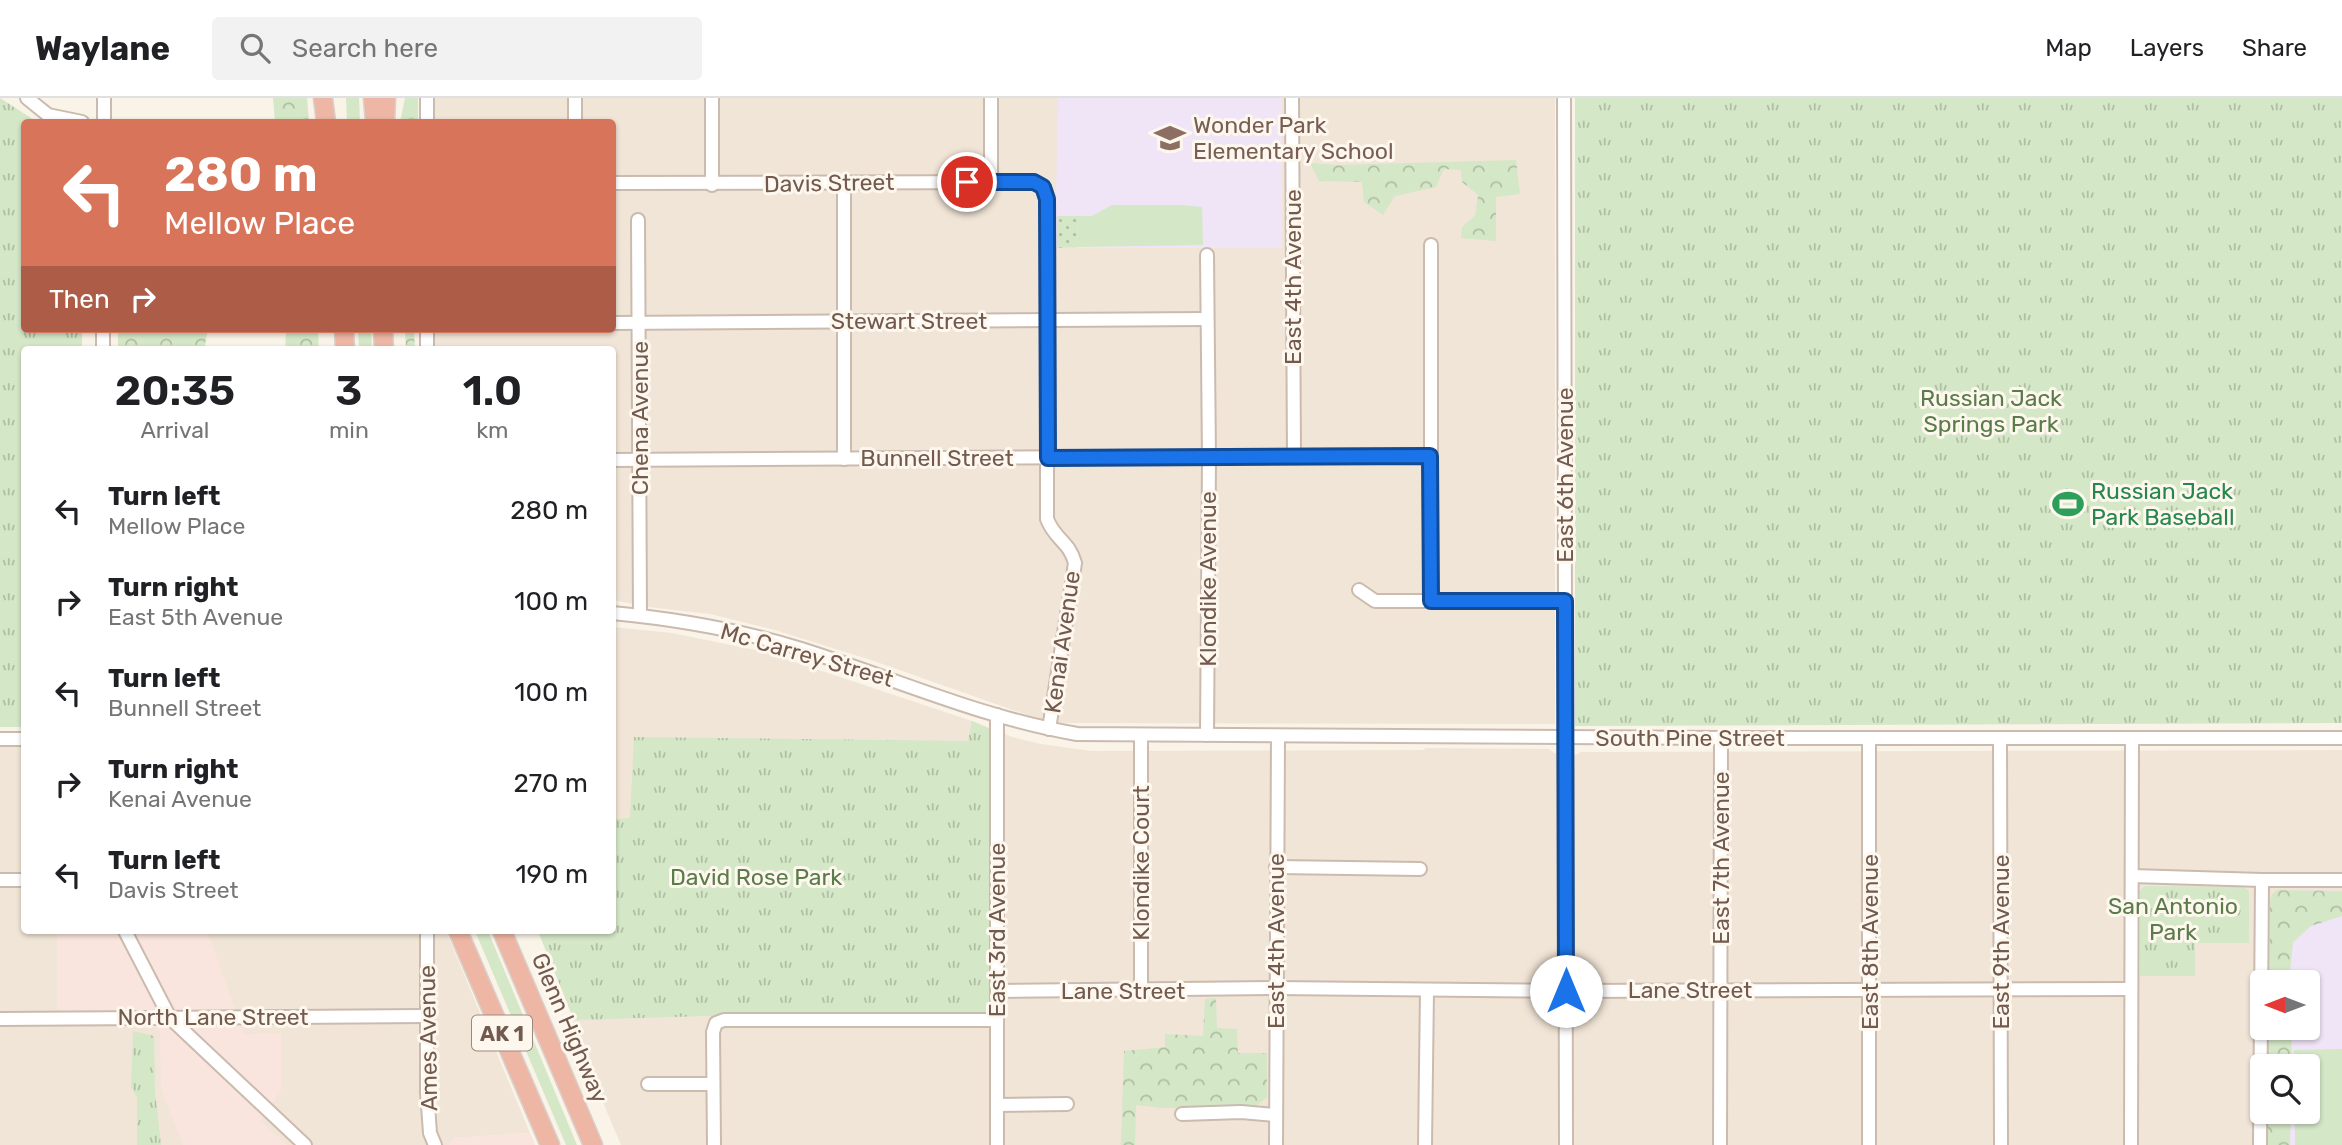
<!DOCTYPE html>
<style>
body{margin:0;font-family:Rubik,sans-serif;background:#f2f2f2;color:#202124;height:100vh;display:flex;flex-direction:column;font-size:26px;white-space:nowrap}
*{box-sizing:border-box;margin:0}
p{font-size:23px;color:#757577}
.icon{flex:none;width:38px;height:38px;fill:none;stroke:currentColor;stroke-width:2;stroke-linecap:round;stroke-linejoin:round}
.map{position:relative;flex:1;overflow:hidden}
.drawer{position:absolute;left:21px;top:248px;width:595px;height:588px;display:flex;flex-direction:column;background:#fff;border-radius:7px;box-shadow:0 2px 5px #0004}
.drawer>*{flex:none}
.guide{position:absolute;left:21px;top:21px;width:595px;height:214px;border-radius:7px;box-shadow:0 2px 5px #0004;background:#d87459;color:#fff;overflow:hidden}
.needle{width:46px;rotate:270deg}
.controls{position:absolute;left:2250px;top:872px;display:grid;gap:14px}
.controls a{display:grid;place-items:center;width:70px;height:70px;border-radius:7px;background:#fff;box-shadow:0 2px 5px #0004;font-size:35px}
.pin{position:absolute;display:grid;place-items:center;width:60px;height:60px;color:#fff;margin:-30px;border:4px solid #fff;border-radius:50%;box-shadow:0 2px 7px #0007}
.me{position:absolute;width:77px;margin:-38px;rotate:0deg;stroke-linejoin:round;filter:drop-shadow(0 0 5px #0008)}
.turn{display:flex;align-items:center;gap:24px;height:147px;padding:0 28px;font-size:32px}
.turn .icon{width:91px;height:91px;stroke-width:2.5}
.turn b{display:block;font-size:49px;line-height:60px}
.then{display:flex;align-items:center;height:66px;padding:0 28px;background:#0003;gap:14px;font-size:26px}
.eta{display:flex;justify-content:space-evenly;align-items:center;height:119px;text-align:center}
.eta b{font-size:42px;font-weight:600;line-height:49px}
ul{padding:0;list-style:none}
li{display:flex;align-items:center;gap:21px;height:91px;padding:0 28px}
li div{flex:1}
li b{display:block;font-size:26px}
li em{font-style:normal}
header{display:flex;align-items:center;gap:42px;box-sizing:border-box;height:98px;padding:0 35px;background:#fff;border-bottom:2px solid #e0e0e0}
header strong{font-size:33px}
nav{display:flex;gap:38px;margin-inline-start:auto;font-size:24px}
.search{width:490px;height:63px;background:#f2f2f2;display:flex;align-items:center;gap:18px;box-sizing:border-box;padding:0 24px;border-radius:7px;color:#757577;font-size:26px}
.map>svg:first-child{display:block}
.residential{fill:#f1e5d7;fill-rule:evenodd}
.commercial{fill:#f9e5dd}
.education{fill:#f0e4f7}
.grass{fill:#d4e7c7}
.forest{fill:url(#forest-crowns)}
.park{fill:url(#park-tufts)}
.garden{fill:url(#garden-dots)}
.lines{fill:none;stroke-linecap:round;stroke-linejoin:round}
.minor-casing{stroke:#cbbbaf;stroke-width:16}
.highway-casing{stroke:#d8d1cd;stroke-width:21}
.minor{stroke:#fff;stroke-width:12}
.highway{stroke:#eeb7a5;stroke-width:18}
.route-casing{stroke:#114b97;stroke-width:18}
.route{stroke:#1a73e8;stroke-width:12}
.labels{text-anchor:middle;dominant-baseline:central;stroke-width:6;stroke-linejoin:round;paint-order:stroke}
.shield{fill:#fdf7ee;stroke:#9c897e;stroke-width:2}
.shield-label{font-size:21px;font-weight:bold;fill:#725a4e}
.education-label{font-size:23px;fill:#785e54;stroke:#fdf7ee;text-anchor:start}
.street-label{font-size:23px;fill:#725a4e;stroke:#fdf7ee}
.park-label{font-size:23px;fill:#5a7b4a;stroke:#fdf7ee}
.leisure-label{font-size:23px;fill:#27864d;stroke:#fdf7ee;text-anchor:start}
</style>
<header>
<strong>Waylane</strong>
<div class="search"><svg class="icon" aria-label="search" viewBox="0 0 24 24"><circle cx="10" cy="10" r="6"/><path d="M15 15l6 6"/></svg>Search here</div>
<nav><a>Map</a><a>Layers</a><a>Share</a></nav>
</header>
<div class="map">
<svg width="2342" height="1047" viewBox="0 0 2342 1047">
<defs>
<pattern id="forest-crowns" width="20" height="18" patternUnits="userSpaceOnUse" patternTransform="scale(1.75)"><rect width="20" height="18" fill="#d4e7c7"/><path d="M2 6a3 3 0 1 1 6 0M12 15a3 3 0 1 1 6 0" fill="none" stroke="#b0bea4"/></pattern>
<pattern id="park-tufts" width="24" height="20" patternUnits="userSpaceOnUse" patternTransform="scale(1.75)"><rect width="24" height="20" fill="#d4e7c7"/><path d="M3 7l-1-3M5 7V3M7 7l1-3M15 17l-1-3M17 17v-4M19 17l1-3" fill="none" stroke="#b0bea4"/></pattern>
<pattern id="garden-dots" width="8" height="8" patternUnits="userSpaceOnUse" patternTransform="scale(1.75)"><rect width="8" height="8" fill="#d4e7c7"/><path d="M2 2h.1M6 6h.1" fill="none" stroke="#b0bea4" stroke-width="1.8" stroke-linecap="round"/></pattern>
</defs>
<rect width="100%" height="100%" fill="#faf3e8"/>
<g class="residential">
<polygon points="431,0 1555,0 1555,626 1063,625 1039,621 871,562 775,532 710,516 648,509 613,502 612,252 432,252 432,231 612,231 612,24 431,24"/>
<path d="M613 529 672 535 765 554 972 623 1012 639 1041 646 1091 653 1424 652 1425 650 1549 651 1554 655 1575 657 1581 654 2342 652V1047H621L571 929 574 922 538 833H612ZM2263 884H2308V929H2263ZM2263 968H2308V1013H2263Z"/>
<polygon points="0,649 24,649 24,833 446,833 530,1035 454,1040 450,1047 0,1047"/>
</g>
<g class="commercial">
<polygon points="57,833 207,833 244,936 281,935 281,993 261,1023 287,1047 183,1047 161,991 160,934 135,915 65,913 57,910"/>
<polygon points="530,1035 535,1047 449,1047 453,1040"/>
</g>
<g class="education">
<polygon points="1058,0 1282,0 1282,150 1055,150"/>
<polygon points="2277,792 2342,793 2342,1047 2273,1047 2273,1013 2308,1013 2308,968 2272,968 2272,929 2308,929 2308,884 2271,884 2271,799"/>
</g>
<g class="grass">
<polygon points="346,0 359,0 360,24 347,24"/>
<polygon points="1112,107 1181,107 1202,109 1203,147 1078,149 1077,118 1092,118"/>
<polygon points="358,231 371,231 372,252 359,252"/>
<polygon points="475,833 488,833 577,1047 566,1047"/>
<polygon points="2342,951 2342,1047 2295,1047 2295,1013 2308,1013 2308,968 2294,968 2294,952"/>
</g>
<g class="forest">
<polygon points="273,0 307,0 309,24 275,24"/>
<polygon points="405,0 418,0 418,24 400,24"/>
<polygon points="1516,62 1520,96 1496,99 1496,143 1461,140 1462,129 1475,118 1478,97 1462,84 1461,72 1444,71 1436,89 1395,98 1383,117 1364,104 1362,84 1319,83 1310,65 1337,67"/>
<polygon points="118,231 208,231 204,252 118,252"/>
<polygon points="286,231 318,231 319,252 285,252"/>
<polygon points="405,231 414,231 415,252 406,252"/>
<polygon points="2277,792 2342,793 2342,818 2311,828 2293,844 2289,884 2269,884 2270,802 2272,796"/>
<polygon points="1216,900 1217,930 1237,931 1238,955 1267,955 1267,999 1254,1010 1161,1010 1136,1007 1135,1047 1121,1047 1124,953 1165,949 1165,936 1203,938 1205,901"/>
<polygon points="2268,929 2291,929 2292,968 2268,968"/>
<polygon points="2267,1013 2291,1013 2290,1047 2267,1047"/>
</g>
<g class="park">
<polygon points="0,0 34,22 43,24 24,24 24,231 82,231 82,252 24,252 24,629 0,629"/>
<polygon points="1575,0 2342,0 2342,625 1575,628"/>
<polygon points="972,623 990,631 989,915 836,914 574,922 538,833 612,833 613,721 630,720 634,639 968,643"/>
<polygon points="2145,788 2243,789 2249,793 2249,845 2195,845 2195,878 2140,878 2140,792"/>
<polygon points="133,933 154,938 155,994 161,1047 137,1047 137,999 131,989"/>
</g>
<polygon class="garden" points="1057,118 1077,118 1078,149 1057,150"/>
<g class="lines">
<defs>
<g id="minor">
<polyline points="27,0 48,17 82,24"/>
<polyline points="104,0 104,24"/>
<polyline points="575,0 575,24"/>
<polyline points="712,0 712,87"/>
<polyline points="1292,0 1294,359"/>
<polyline points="1564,0 1566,1047"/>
<polyline points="427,24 427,0"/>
<polyline points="991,84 991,0"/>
<path d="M612 85 1034 84 1043 89 1047 101V421C1055 442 1069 443 1075 465L1049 631"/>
<polyline points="638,122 640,517"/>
<polyline points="1207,157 1209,360 1207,637"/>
<polyline points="612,225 1206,221"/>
<polyline points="427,231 427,252"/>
<polyline points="103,252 103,231"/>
<polyline points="844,361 844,85"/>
<polyline points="612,362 1430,357"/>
<polyline points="1359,492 1375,503 1565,503"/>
<polyline points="1431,503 1431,147"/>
<path d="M612 515C676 521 740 532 801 551 893 580 982 620 1077 636L1721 640H2342"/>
<polyline points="1141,638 1141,893"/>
<polyline points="0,641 24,641"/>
<polyline points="2000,641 2001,1047"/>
<polyline points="1276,769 1420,771"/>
<polyline points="2132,778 2262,782 2342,782"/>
<polyline points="0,782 24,782"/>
<polyline points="125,833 170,920 305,1047"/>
<polyline points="427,833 427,994 430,1035 435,1047"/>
<polyline points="997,893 1275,890 1566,893 2131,891"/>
<polyline points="0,921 426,918"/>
<polyline points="648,986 713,986"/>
<polyline points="997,1007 1067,1006"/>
<polyline points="1182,1016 1241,1014 1276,1017"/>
<polyline points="714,1047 713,934 716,925 724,922 997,922"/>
<polyline points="997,1047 997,617"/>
<polyline points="1276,1047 1278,639"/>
<polyline points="1425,1047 1427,892"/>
<polyline points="1720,1047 1721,640"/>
<polyline points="1869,1047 1869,640"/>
<polyline points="2131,1047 2132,640"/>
<polyline points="2260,1047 2262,782"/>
</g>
<g id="highway">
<polyline points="323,0 326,24"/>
<polyline points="373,0 375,24"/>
<polyline points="385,24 386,0"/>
<polyline points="344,231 345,252"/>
<polyline points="383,231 384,252"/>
<polyline points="458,833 550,1047"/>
<polyline points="502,833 593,1047"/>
</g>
</defs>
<use href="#minor" class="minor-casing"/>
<use href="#highway" class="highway-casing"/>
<use href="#minor" class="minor"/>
<use href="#highway" class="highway"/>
</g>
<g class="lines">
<defs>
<polyline id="route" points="967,84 1034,84 1043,89 1047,101 1048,360 1430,358 1431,503 1565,503 1566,893"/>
</defs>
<use href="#route" class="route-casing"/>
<use href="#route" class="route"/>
</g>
<defs>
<symbol id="school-bare" viewBox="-9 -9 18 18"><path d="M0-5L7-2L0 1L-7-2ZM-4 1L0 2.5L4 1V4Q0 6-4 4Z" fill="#8d6e63" stroke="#fdf7ee" stroke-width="2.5" paint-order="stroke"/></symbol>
<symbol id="stadium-bare" viewBox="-9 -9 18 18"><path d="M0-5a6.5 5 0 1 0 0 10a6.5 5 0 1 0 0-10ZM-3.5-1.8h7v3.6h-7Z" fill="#2e9e5b" stroke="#fdf7ee" stroke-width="2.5" paint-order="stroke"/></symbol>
</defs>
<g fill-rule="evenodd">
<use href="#school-bare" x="1148" y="18" width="44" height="44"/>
<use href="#stadium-bare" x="2046" y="384" width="44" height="44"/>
</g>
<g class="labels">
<rect class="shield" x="472" y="917.5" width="60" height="35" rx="5"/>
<g class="shield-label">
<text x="502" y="935">AK 1</text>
</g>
<g class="education-label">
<text x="1193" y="27">Wonder Park<tspan x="1193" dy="26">Elementary School</tspan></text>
</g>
<g class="street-label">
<text transform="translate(829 85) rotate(-1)">Davis Street</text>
<text transform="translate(1293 179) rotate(-90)">East 4th Avenue</text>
<text x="909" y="223">Stewart Street</text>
<text transform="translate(640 320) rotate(-90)">Chena Avenue</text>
<text x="937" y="360">Bunnell Street</text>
<text transform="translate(1565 377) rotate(-90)">East 6th Avenue</text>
<text transform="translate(1208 481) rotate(-90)">Klondike Avenue</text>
<text transform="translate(1062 544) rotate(-82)">Kenai Avenue</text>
<text transform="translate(807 557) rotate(16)">Mc Carrey Street</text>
<text x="1690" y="640">South Pine Street</text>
<text transform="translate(1721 760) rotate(-90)">East 7th Avenue</text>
<text transform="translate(1141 765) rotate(-90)">Klondike Court</text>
<text transform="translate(997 832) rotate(-90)">East 3rd Avenue</text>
<text transform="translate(1276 843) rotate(-90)">East 4th Avenue</text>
<text transform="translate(1870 844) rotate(-90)">East 8th Avenue</text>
<text transform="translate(2001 844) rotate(-90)">East 9th Avenue</text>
<text x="1690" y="892">Lane Street</text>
<text x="1123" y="893">Lane Street</text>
<text x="213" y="919">North Lane Street</text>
<text transform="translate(570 930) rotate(67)">Glenn Highway</text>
<text transform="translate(428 940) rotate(-91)">Ames Avenue</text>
</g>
<g class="park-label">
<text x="1991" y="300">Russian Jack<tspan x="1991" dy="26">Springs Park</tspan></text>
<text x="756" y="779">David Rose Park</text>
<text x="2173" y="808">San Antonio<tspan x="2173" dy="26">Park</tspan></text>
</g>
<g class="leisure-label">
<text x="2091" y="393">Russian Jack<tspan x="2091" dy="26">Park Baseball</tspan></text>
</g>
</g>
</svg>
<div class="controls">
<a><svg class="needle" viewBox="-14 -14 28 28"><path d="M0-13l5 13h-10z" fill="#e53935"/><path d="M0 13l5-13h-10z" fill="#757577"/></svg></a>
<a><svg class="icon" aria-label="search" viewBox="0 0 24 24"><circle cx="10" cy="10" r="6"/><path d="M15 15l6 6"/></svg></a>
</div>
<div class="pin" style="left:967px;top:84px;background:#d93025"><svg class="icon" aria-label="arrive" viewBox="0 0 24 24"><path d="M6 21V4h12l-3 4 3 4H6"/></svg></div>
<svg class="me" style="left:1566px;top:893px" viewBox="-20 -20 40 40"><circle r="19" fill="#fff"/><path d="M0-13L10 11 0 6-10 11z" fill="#1a73e8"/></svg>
<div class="guide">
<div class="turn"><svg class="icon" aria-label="left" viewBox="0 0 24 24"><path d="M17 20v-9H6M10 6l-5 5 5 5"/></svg><div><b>280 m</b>Mellow Place</div></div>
<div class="then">Then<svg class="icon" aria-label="right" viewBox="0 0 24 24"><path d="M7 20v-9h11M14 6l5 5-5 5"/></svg></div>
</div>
<section class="drawer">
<div class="eta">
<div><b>20:35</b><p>Arrival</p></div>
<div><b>3</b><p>min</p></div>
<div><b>1.0</b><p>km</p></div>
</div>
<ul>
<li><svg class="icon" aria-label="left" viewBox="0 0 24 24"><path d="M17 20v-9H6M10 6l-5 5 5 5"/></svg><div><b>Turn left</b><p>Mellow Place</p></div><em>280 m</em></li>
<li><svg class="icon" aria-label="right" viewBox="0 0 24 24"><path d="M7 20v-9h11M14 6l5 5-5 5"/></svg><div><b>Turn right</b><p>East 5th Avenue</p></div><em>100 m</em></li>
<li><svg class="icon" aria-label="left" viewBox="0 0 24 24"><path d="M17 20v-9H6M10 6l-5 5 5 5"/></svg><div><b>Turn left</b><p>Bunnell Street</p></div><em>100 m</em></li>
<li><svg class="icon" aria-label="right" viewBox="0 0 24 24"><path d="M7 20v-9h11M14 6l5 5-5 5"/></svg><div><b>Turn right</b><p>Kenai Avenue</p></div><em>270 m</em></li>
<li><svg class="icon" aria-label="left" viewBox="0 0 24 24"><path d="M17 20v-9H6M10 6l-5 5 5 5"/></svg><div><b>Turn left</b><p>Davis Street</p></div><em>190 m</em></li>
</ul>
</section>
</div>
